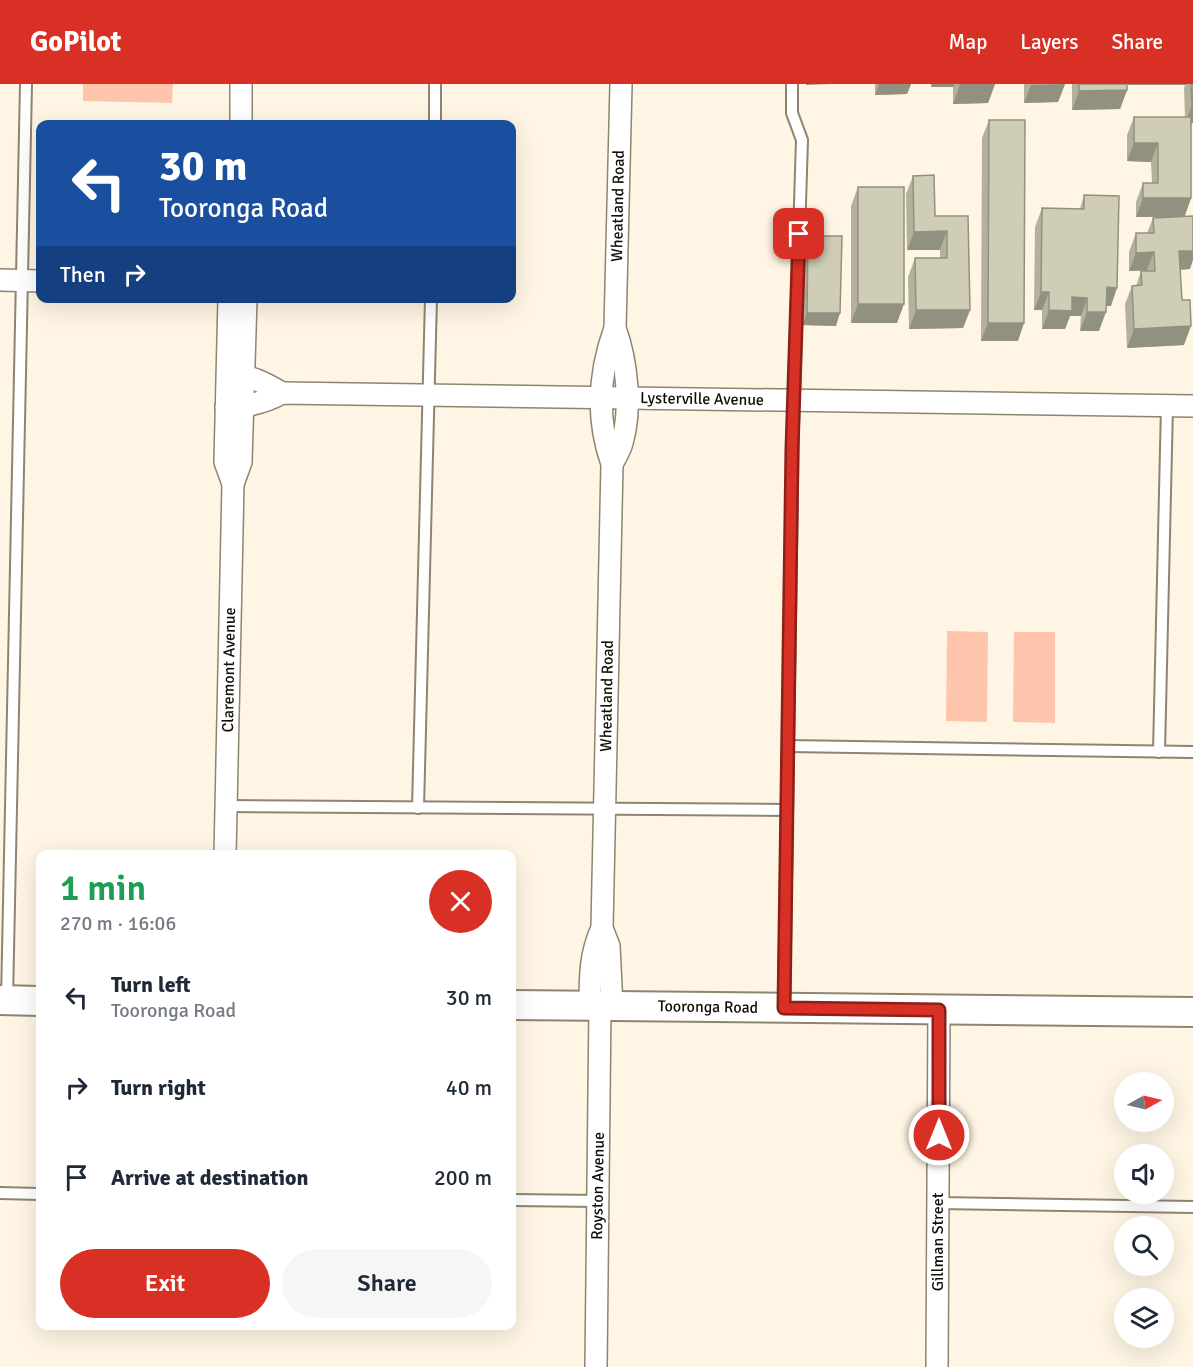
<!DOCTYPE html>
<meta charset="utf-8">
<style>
body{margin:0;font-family:Signika,sans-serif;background:#f6f6f7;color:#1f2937;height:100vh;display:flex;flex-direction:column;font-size:22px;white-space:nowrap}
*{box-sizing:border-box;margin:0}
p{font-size:20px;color:#747a83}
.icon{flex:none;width:33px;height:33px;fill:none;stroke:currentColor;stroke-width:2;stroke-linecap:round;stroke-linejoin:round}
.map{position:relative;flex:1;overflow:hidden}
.panel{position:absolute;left:36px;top:766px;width:480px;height:480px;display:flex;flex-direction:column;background:#fff;border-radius:12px;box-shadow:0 6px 24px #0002}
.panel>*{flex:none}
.top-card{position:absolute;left:36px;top:36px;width:480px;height:183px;border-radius:12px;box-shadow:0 6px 24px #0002;background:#1a4fa0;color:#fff;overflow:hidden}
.needle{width:39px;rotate:82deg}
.controls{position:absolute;left:1114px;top:988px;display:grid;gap:12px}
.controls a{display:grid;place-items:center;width:60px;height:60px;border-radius:50%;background:#fff;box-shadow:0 6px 24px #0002;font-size:30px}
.pin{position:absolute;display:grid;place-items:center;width:51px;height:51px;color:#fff;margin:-26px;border-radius:12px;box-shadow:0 3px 9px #0006}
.me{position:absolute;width:66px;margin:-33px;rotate:0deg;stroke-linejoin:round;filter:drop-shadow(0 0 4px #0008)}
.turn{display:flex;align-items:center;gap:21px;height:126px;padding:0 24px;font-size:27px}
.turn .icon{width:78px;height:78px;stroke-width:2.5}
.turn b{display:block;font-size:42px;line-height:51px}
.then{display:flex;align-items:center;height:57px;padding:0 24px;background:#0003;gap:12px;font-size:22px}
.round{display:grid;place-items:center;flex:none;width:63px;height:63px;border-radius:32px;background:#f6f6f7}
.head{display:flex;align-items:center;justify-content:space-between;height:102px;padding:0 24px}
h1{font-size:36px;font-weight:600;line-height:45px;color:#1e9e55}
.primary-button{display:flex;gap:12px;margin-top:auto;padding:12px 24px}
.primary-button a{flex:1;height:69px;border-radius:36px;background:#d93025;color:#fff;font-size:24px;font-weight:600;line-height:69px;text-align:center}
.primary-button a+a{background:#f6f6f7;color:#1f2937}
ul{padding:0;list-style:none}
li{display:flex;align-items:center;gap:18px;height:90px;padding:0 24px}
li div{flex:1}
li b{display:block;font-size:22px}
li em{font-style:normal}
header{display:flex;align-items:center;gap:36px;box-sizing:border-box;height:84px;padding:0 30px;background:#d93025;color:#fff}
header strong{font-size:28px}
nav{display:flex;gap:33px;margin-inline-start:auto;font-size:21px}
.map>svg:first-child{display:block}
.green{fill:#ffc5ac}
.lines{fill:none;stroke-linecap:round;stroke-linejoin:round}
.service-casing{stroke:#8f8470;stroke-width:14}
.minor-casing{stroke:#8f8470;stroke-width:24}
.secondary-casing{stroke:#8f8470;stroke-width:32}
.service{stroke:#fff;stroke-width:10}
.minor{stroke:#fff;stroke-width:21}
.secondary{stroke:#fff;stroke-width:28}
.wall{fill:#b3b09d}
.shaded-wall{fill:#92907f}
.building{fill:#d0cdb6;stroke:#92907f;stroke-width:1.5}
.route-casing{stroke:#8d1f18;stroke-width:15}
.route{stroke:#d93025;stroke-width:10}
.labels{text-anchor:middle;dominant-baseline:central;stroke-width:5;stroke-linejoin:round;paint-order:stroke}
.street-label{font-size:16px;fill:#120e07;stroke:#fff}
</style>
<header>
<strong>GoPilot</strong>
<nav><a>Map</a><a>Layers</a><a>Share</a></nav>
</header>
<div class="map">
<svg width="1193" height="1283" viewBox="0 0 1193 1283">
<rect width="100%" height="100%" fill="#fff5e4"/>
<g class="green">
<polygon points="83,0 173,0 172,19 83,17"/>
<polygon points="947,547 988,548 987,638 946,637"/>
<polygon points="1014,548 1055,548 1055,639 1013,638"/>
</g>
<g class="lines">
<defs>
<g id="service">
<polyline points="435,40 435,0"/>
<polyline points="788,662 1193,668"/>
<polyline points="1159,668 1167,322"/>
<polyline points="226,722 787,726"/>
<polyline points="418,724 431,214"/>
<polyline points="7,916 26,0"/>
<polyline points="784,924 793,342 802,56 792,29 792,0"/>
<polyline points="0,1109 40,1110"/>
<polyline points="512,1116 598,1117"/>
<polyline points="938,1119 1193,1123"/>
</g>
<g id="minor">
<polyline points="241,40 241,0"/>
<polyline points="0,196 40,197"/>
<polyline points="229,214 225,378 233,400"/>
<path d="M230 291C250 291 265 299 282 309"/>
<path d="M226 323C247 323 264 319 282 309L1193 322"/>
<path d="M612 380C616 373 620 366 622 359 632 325 627 277 615 244"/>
<polyline points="225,771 233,400 241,378 246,214"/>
<path d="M590 922C590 893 590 870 602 844"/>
<path d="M612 922 609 862 602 844 612 380C596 335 599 288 615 244L621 0"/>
<polyline points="596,1283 600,922"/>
<polyline points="937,1283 939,925"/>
</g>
<g id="secondary">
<polyline points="0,916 40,917"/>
<polyline points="512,921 1193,928"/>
</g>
</defs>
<use href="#service" class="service-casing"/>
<use href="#minor" class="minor-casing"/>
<use href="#secondary" class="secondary-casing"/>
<use href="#service" class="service"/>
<use href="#minor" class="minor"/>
<use href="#secondary" class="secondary"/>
</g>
<g class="wall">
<polygon points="875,0 911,0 907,10 875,11"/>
<polygon points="931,0 995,0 988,19 953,20 953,3 931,3"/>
<polygon points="1024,0 1065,0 1058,18 1024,19"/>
<polygon points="1072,0 1127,0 1127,6 1120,25 1072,26"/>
<polygon points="1128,0 1193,0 1193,39 1191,39 1191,114 1185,132 1190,185 1180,186 1184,261 1127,264 1125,220 1132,202 1136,202 1141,187 1147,187 1129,187 1129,168 1136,149 1147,149 1153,134 1168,133 1136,133 1136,118 1143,99 1152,99 1151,78 1127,77 1127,51 1134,33 1185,33 1184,4 1185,1 1128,1"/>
<polygon points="989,36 1018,257 981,257 982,54"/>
<polygon points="913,92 935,132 968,132 970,226 963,244 909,245 908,193 915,174 940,174 940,166 907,166 906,110"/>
<polygon points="858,103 897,239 851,239 851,122"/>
<polygon points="1084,111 1111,222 1106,222 1099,247 1080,247 1081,232 1070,232 1065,245 1042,245 1042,226 1034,226 1035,143 1042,124 1080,125"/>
<polygon points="808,152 836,242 802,241 803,164"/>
</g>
<g class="shaded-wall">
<polygon points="806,0 831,0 806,1"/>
<polygon points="879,0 911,0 907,10 875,11"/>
<polygon points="932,0 954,0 953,3 931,3"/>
<polygon points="995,0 988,19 953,20 960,1"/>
<polygon points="1065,0 1058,18 1024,19 1031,1"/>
<polygon points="1128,0 1186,0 1185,1 1128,1"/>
<polygon points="1127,6 1120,25 1072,26 1079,7"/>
<polygon points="1192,21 1193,21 1193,39 1185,40"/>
<polygon points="1134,59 1158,59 1151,78 1127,77"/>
<polygon points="1143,114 1191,114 1184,133 1136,133"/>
<polygon points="947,147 940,166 907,166 914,148"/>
<polygon points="1179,167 1193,167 1193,176 1190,185 1173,186"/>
<polygon points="1154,168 1147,186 1129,187 1136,169"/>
<polygon points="1107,203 1117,204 1111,222 1100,222"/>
<polygon points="1041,208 1049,208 1042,226 1034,226"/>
<polygon points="1072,213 1087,214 1081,232 1070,232 1065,245 1042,245 1049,226"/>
<polygon points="858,220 904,220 897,239 851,239"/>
<polygon points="916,226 970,226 963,244 909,245"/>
<polygon points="1087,228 1106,228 1099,247 1080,247"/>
<polygon points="807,229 840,229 836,242 802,241"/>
<polygon points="988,239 1024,239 1018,257 981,257"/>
<polygon points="1191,242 1184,261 1127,264 1134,245"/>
</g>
<g class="building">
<polygon points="960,0 995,0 960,1"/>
<polygon points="1079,0 1127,0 1127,6 1079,7"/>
<polygon points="1191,0 1193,0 1193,21 1192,21"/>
<polygon points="1134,33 1191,33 1191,114 1143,114 1143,99 1158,99 1158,59 1134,59"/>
<polygon points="989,36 1025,36 1024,239 988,239"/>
<polygon points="934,91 935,132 968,132 970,226 916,226 915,174 947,174 947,147 914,148 913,92"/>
<rect x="858" y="103" width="46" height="117"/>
<polygon points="1084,111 1119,112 1117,204 1107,203 1106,228 1087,228 1087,214 1072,213 1072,227 1049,226 1049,208 1041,208 1042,124 1084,125"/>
<polygon points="1193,132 1193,167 1179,167 1182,216 1190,216 1191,242 1134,245 1132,202 1142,201 1141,187 1155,187 1154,168 1136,169 1136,149 1154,149 1153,134"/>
<polygon points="808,152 842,152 840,229 807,229"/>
</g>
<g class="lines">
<defs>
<polyline id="route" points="799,150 792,365 784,924 939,926 939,1051"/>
</defs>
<use href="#route" class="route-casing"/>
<use href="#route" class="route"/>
</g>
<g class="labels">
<g class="street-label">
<text transform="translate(618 122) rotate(-89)">Wheatland Road</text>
<text transform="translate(702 315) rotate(1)">Lysterville Avenue</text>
<text transform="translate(229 586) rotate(-89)">Claremont Avenue</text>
<text transform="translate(607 612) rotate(-89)">Wheatland Road</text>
<text transform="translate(708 923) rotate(1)">Tooronga Road</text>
<text transform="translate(598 1102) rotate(-89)">Royston Avenue</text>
<text transform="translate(938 1158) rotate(-90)">Gillman Street</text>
</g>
</g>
</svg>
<div class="controls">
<a><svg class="needle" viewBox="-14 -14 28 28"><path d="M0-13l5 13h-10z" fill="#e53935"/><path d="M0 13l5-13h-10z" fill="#747a83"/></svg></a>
<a><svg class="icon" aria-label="sound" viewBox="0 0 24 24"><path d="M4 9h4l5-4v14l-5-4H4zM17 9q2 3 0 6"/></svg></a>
<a><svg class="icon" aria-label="search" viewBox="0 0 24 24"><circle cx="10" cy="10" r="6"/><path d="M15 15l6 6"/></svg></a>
<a><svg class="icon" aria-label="layers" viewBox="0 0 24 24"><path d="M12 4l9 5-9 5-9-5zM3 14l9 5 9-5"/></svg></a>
</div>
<div class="pin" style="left:799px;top:150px;background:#d93025"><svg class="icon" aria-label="arrive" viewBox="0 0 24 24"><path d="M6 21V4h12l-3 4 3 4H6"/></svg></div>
<svg class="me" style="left:939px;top:1051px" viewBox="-20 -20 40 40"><circle r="17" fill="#d93025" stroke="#fff" stroke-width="3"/><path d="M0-11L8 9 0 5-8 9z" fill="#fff"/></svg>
<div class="top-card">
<div class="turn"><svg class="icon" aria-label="left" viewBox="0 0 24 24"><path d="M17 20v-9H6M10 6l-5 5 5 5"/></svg><div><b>30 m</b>Tooronga Road</div></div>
<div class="then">Then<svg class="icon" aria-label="right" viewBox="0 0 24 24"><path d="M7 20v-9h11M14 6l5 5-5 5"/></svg></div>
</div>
<section class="panel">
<div class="head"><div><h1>1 min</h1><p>270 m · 16:06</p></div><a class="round" style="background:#d93025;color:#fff"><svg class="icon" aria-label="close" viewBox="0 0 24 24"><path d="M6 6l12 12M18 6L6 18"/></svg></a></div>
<ul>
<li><svg class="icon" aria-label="left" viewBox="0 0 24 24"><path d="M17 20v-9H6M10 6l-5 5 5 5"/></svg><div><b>Turn left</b><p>Tooronga Road</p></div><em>30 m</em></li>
<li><svg class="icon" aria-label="right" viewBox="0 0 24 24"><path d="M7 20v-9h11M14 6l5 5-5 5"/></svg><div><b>Turn right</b></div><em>40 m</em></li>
<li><svg class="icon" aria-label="arrive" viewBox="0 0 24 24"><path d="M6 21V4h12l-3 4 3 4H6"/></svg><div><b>Arrive at destination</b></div><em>200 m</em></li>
</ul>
<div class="primary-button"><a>Exit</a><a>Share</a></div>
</section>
</div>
